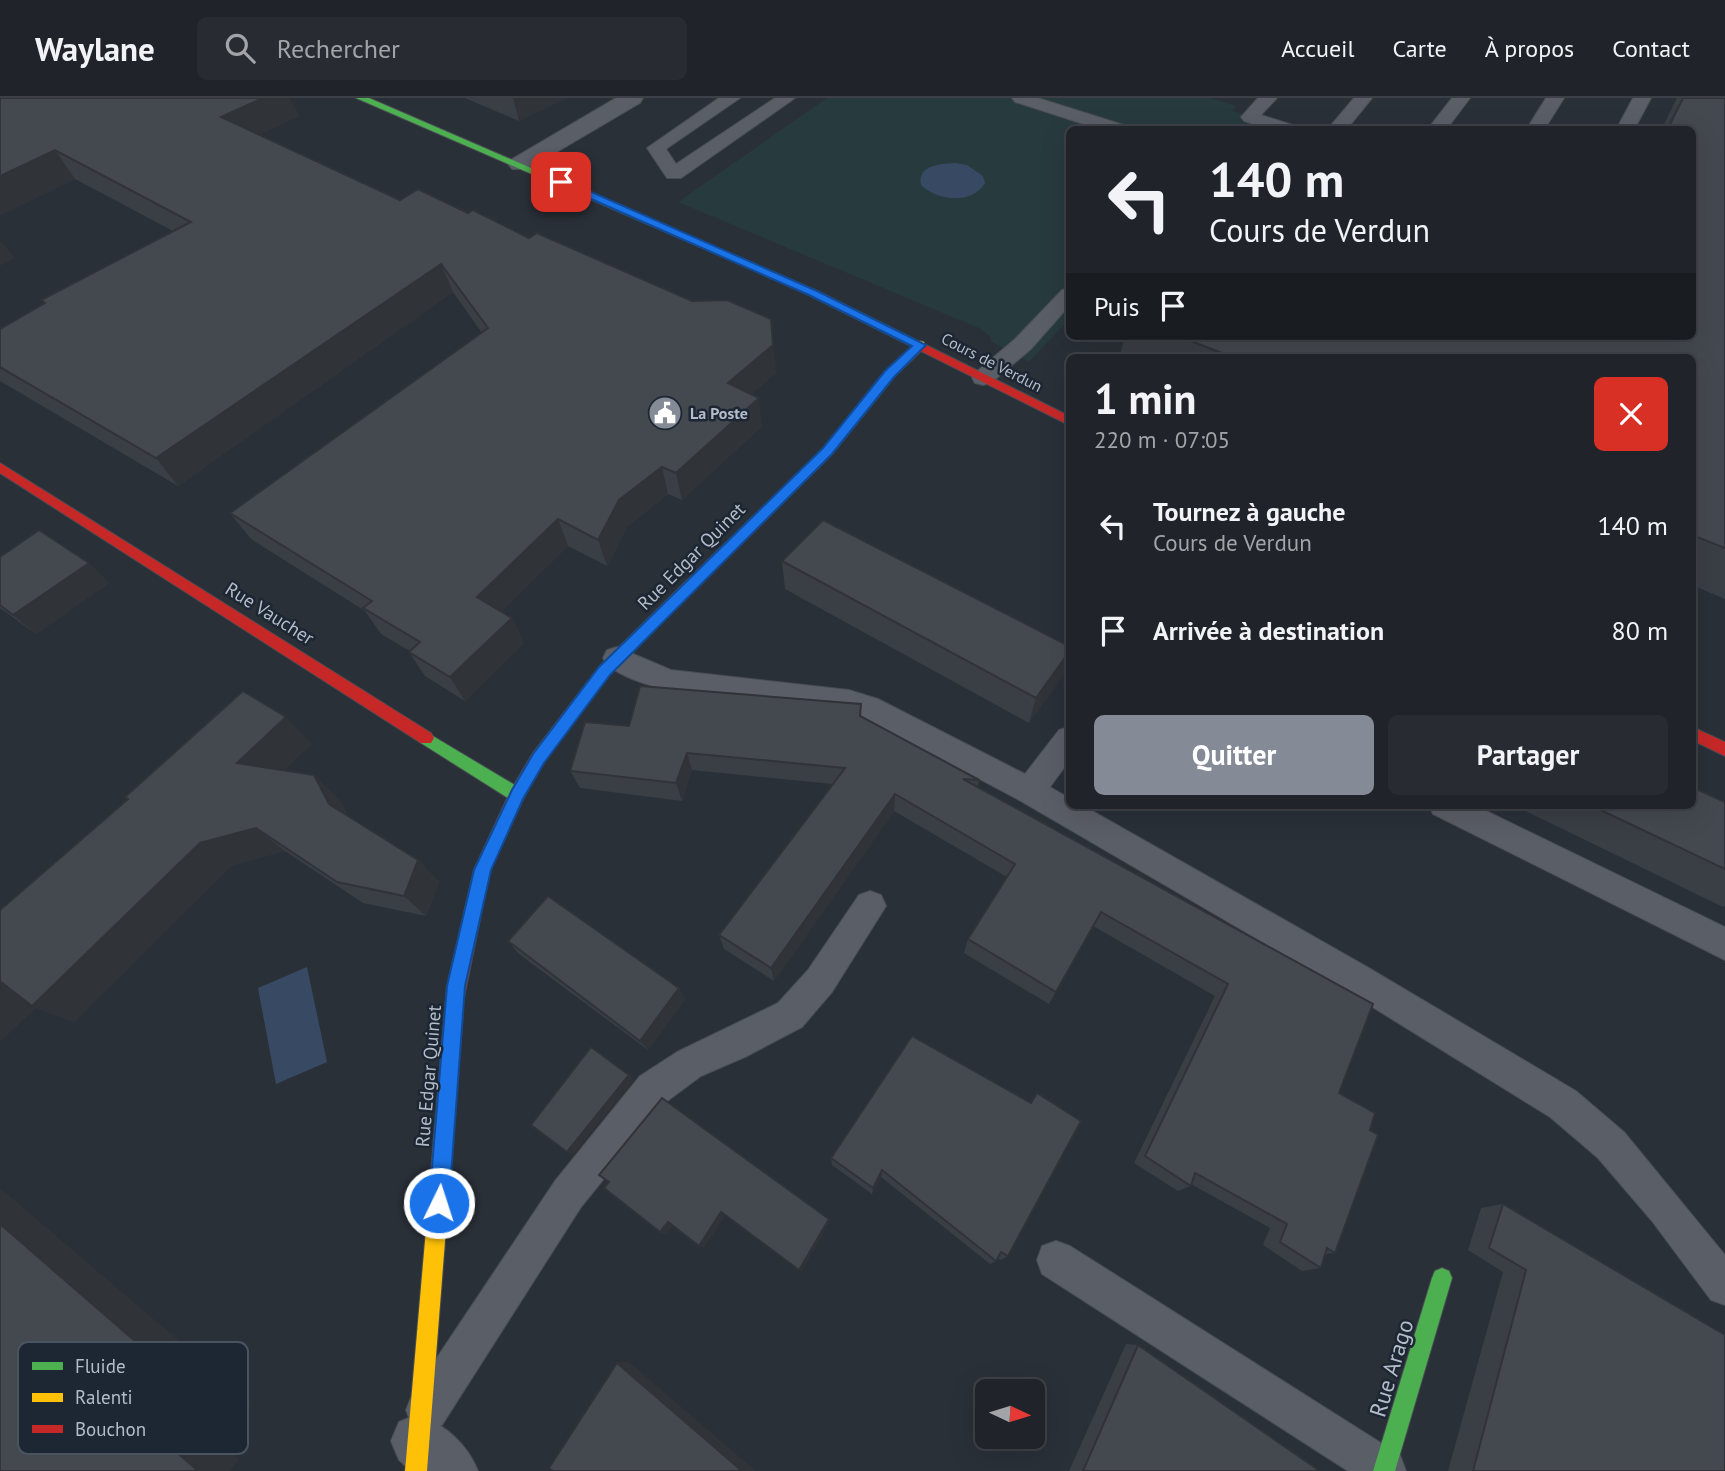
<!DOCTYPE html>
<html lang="fr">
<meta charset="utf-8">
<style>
body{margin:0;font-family:"PT Sans",sans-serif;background:#282c32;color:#f1f3f6;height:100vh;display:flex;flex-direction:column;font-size:26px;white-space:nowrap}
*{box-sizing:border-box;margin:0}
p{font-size:23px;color:#a2a4a8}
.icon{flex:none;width:38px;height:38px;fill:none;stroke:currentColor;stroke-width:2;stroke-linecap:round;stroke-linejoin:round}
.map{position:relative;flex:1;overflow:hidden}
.sheet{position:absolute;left:1066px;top:256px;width:630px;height:455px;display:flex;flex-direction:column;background:#20242a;border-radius:10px;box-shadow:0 7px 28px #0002,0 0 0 2px #3d4147}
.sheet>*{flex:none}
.hud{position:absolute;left:1066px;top:28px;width:630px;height:214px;border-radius:10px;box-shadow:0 7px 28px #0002,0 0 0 2px #3d4147;background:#20242a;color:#f1f3f6;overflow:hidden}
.needle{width:46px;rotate:94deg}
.tools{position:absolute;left:975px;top:1281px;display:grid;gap:14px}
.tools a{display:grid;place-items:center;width:70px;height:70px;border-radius:10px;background:#20242a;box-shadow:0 7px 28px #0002,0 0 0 2px #3d4147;font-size:35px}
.pin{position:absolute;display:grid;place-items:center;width:60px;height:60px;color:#fff;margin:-30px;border-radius:14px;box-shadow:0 4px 10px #0006}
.me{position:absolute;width:77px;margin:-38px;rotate:4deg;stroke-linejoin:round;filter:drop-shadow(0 0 5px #0008)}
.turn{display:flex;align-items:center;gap:24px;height:147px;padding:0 28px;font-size:32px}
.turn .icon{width:91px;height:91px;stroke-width:2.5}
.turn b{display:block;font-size:49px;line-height:60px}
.then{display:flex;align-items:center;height:66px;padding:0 28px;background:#0003;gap:14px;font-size:26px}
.round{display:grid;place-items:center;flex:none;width:74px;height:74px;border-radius:10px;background:#282c32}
.head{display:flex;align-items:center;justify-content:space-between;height:119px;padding:0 28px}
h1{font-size:42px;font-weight:700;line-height:52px}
.cta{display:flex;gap:14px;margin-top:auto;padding:14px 28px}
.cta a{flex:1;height:80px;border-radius:10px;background:#848b96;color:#fff;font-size:28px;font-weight:700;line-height:80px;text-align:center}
.cta a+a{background:#282c32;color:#f1f3f6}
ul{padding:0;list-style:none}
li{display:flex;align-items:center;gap:21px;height:105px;padding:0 28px}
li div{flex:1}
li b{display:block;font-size:26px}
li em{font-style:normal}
header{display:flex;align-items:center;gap:42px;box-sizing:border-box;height:98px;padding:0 35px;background:#20242a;border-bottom:2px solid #3d4147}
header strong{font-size:33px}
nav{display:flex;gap:38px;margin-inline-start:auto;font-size:24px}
.search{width:490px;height:63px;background:#282c32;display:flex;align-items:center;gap:18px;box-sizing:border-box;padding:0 24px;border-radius:10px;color:#a2a4a8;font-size:26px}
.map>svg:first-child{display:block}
.green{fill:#273a3e}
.water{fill:#384963}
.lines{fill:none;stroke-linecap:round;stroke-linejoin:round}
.lane-casing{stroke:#484c53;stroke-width:2}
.street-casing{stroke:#484c53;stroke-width:2}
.fast-casing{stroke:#484c53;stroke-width:2}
.slow-casing{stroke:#484c53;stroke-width:2}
.jam-casing{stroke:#484c53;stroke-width:2}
.lane{fill:#5a5e66;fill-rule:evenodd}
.street{fill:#5a5e66;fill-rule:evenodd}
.fast{fill:#4caf50;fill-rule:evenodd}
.slow{fill:#ffc107;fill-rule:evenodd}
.jam{fill:#c62828;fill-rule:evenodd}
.wall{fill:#3a3f45}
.shaded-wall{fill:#303338}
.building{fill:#444950;stroke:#303338;stroke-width:2}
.route{fill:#1a73e8;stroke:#114b97;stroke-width:2}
.labels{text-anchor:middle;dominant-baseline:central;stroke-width:5;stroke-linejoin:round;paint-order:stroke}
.far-street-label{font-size:16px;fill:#b4bcc9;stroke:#1d2633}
.far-poi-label{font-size:16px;font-weight:bold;fill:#b4bcc9;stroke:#1d2633;text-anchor:start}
.street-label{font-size:19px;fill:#b4bcc9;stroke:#1d2633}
.near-street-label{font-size:23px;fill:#b4bcc9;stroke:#1d2633}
.key{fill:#1d2633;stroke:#4a5360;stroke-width:2}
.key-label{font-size:19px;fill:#b4bcc9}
</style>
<header>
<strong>Waylane</strong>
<div class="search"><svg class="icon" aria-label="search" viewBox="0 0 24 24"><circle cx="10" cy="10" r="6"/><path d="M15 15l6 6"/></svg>Rechercher</div>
<nav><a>Accueil</a><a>Carte</a><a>À propos</a><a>Contact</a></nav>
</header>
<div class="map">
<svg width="1725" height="1373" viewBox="0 0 1725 1373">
<rect width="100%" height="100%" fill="#2a3038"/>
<polygon class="green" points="827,0 1211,0 1236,8 1233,13 1258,20 1248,31 1069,32 1069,221 1029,264 992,244 990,239 981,231 678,104"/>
<g class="water">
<path d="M955 65 967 67 983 78 985 85C972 107 937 103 921 87 917 67 940 66 955 65Z"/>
<polygon points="307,869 327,964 276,986 258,890"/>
</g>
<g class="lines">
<defs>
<g id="lane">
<polygon points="719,0 740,0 666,51 676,66 775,0 795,0 681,80 667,80 647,50"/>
<polygon points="1012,0 1038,0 1127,28 1130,32 1102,32 1015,4"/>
<polygon points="1258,0 1277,0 1261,17 1296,28 1299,32 1271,32 1244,23 1241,19"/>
<polygon points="1354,0 1372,0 1346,32 1327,32"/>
<polygon points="1452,0 1470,0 1446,32 1427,32"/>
<polygon points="1546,0 1564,0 1544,32 1526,32"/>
<polygon points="1633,0 1651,0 1634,32 1616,32"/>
<polygon points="1069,190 1069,208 1031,251 991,285 983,287 975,285 972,280 975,275 1015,241 1062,192"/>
<path d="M617 549 671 572 849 592 878 601 1025 676 1059 632 1069 629V663L1050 689 1069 700V707H1082L1369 870 1576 993 1624 1034 1725 1157V1207L1711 1202 1652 1123 1598 1060 1550 1019 1345 892 1019 702 869 622 849 616C802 610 624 601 603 560L607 552Z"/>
<polygon points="1429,707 1474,707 1725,829 1725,862 1433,716"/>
<polygon points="870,793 881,797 886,808 832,894 802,929 745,959 701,978 666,1004 581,1109 442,1327 427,1333 412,1327 406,1312 412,1297 555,1083 640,978 677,954 778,905 808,872 859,797"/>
<polygon points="1056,1143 1070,1148 1400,1357 1406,1373 1348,1373 1042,1176 1037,1162 1042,1148"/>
</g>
<g id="street">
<polygon points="616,0 643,0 640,5 528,71 512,71 508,66 512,61"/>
<path d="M418 1316C445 1327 467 1346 478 1373H411L399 1362 391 1343 399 1324Z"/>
</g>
<g id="fast">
<polygon points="356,0 369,0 744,162 735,164"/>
<polygon points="426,634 523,692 525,697 523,702 517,704 511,702 421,645 418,640 421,635"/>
<polygon points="1442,1170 1449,1173 1452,1180 1395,1373 1373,1373 1432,1180 1435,1173"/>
</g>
<g id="slow">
<polygon points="920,243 924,244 924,250 894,279 832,356 686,501 676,501 674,497 676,493 824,350 886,273"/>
<polygon points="454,904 460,907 463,913 427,1373 405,1373 445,913 448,907"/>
</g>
<g id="jam">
<polygon points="739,159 817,193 1069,318 1069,327 809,197 735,164 735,160"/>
<polygon points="0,365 431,635 434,640 431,645 421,645 0,375"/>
<polygon points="681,492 686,493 688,497 686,501 609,577 543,665 523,701 490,772 460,919 454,922 448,919 445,913 447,889 474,772 511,692 533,655 599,569 676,493"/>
<polygon points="1692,629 1725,644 1725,658 1692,642"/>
</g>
</defs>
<use href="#lane" class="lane-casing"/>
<use href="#street" class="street-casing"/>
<use href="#fast" class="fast-casing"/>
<use href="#slow" class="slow-casing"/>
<use href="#jam" class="jam-casing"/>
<use href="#lane" class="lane"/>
<use href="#street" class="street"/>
<use href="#fast" class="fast"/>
<use href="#slow" class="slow"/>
<use href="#jam" class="jam"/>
</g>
<g class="wall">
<polygon points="0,0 299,18 259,37 776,275 752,296 762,328 682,402 668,396 627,429 607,468 568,448 502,513 512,520 524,545 465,603 425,578 409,554 410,553 381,536 365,513 251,441 230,415 482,235 453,194 178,388 0,283 0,231 44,206 41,202 173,133 75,81 0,117"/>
<polygon points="465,0 567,0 519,23"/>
<polygon points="1677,0 1725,0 1725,501 1692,487 1692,259 1124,259 1120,257 1125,238 1692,238 1692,32 1661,32"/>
<polygon points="0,459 109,485 36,536 0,510"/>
<polygon points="782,463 1064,576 1029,625 785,491"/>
<polygon points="861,606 861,619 979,682 978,689 1373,906 1339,995 1335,1155 1325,1156 1321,1170 1302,1173 1263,1147 1270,1130 1191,1086 1191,1088 1178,1093 1134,1065 1215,898 1093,828 1049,906 964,855 968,841 1007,779 894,713 774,883 724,851 719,837 833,686 692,672 682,703 580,690 570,673 629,628"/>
<polygon points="312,646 284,672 339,701 348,718 418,762 439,784 426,818 363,805 285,753 231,768 74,924 36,910 0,812"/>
<polygon points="1725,704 1725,808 1723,809 1513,707 1692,707"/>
<polygon points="508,843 679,890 685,901 648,952 519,856"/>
<polygon points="1037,995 1008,1158 1001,1162 998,1160 996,1163 990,1166 881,1079 872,1096 832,1067 831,1060 1030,1004"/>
<polygon points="1503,1106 1725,1373 1448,1373 1503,1174 1468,1152 1481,1110"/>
<polygon points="1126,1246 1138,1247 1316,1373 1069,1373"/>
</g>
<g class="shaded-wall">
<polygon points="263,0 290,0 299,18 236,48 221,19"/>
<polygon points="513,0 567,0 519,23"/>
<polygon points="55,52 75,81 0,117 0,78"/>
<polygon points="0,142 15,160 0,168"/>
<polygon points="441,166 453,194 178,388 156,360"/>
<polygon points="771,221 776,275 732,314 728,285"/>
<polygon points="759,300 762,328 682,402 676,375"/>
<polygon points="662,369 668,396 627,429 607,468 598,442 619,402"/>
<polygon points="558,421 568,448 490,525 477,499"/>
<polygon points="89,465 109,485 36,536 13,517"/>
<polygon points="512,520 524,545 465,603 450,579"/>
<polygon points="1069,554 1069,560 1064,576 1029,625 1036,600"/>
<polygon points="286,619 312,646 265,690 237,665"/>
<polygon points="687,655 692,672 682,703 676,685"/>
<polygon points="314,677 339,701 354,730 329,706"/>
<polygon points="895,696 894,713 774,883 771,870"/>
<polygon points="256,730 285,753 231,768 74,924 36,910 0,944 0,885 200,745"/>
<polygon points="418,762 439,784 426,818 404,798"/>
<polygon points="679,890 685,901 648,952 640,943"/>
<polygon points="629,977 634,982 573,1057 567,1054"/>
<polygon points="882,1072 881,1079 872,1096 873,1090"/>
<polygon points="0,1090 251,1304 219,1345 239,1362 230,1373 195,1373 175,1353 0,1126"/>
<polygon points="721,1114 725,1118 704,1150 699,1148"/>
<polygon points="829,1121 830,1124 801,1174 799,1172"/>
<polygon points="668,1124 674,1127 666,1137 660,1134"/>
<polygon points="628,1263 756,1373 742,1373 617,1265"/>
</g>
<g class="building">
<polygon points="0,0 263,0 221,19 400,102 418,91 468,115 473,112 529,140 537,135 692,203 727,202 771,221 773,247 728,285 759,300 676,375 662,369 619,402 598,442 558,421 477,499 512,520 450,579 409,554 420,544 363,510 372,503 230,415 488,230 441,166 156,360 0,269 0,231 45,205 41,202 191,124 55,52 0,78"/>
<polygon points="1683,0 1725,0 1725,450 1692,437 1692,259 1232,259 1178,238 1692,238 1692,32 1667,32"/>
<polygon points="823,422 1069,548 1069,554 1036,600 782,463"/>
<polygon points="39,432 89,465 13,517 0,507 0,459"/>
<polygon points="640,588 861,606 860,618 979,682 963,681 1373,906 1339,995 1375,1015 1370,1032 1378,1037 1335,1155 1327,1150 1321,1170 1280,1144 1287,1126 1195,1075 1191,1088 1145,1058 1228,886 1101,814 1056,894 968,841 1015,766 895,696 771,870 719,837 845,670 687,655 676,685 570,673 585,624 629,628"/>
<polygon points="243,593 286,619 237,665 314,677 329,706 418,762 404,798 337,784 256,730 200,745 32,908 1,884 0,885 0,812 128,701 125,699"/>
<polygon points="1692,689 1725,704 1725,771 1590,707 1692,707"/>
<polygon points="548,798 679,890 640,943 508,843"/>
<polygon points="912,938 1031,1005 1037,995 1081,1023 1008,1158 1001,1154 996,1163 882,1072 873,1090 831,1060"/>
<polygon points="591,949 629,977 567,1054 531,1027"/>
<polygon points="662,1000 829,1121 799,1172 721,1114 699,1148 668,1124 660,1134 604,1090 609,1084 599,1077"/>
<polygon points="1503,1106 1725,1237 1725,1373 1473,1373 1526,1172 1489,1150"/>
<polygon points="0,1126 211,1309 175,1353 196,1371 195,1373 0,1373"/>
<polygon points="1138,1247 1317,1371 1316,1373 1083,1373"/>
<polygon points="617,1265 742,1373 553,1373 549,1370"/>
</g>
<polygon class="route" points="557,82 564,82 817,193 926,247 894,279 832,356 610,577 544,665 523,701 491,772 465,888 449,1105 446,1112 439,1115 432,1112 429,1105 447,888 474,772 512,692 533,656 599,569 823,350 885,273 912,248 809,197 557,86"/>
<defs>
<symbol id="civic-disc" viewBox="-11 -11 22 22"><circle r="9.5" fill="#848b96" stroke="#1d2633"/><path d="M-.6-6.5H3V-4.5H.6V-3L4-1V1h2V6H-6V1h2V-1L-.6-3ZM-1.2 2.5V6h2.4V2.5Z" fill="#fff"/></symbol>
</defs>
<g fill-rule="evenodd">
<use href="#civic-disc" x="646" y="296" width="38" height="38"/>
</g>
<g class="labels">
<g class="far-street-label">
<text transform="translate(992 264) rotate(27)">Cours de Verdun</text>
</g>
<g class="far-poi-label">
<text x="690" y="315">La Poste</text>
</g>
<g class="street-label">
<text transform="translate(691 458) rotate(-45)">Rue Edgar Quinet</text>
<text transform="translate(270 515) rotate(32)">Rue Vaucher</text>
<text transform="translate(428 978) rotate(-85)">Rue Edgar Quinet</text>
</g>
<g class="near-street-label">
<text transform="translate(1391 1270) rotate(-73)">Rue Arago</text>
</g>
</g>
<rect x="18" y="1244" width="230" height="112" rx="10" class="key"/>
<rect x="32" y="1264" width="31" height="8" fill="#4caf50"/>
<rect x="32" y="1295" width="31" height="9" fill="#ffc107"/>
<rect x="32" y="1327" width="31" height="8" fill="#c62828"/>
<g class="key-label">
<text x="75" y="1275">Fluide</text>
<text x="75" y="1306">Ralenti</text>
<text x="75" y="1338">Bouchon</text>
</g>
</svg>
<div class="tools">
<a><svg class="needle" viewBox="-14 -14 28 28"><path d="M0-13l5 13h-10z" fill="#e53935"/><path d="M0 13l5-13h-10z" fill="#a2a4a8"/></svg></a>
</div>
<div class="pin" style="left:561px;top:84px;background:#d93025"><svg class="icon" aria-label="arrive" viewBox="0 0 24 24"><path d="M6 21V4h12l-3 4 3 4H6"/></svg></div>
<svg class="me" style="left:439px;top:1105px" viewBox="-20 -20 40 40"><circle r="17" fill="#1a73e8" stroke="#fff" stroke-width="3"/><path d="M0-11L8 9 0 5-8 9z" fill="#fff"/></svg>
<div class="hud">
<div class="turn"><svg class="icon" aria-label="left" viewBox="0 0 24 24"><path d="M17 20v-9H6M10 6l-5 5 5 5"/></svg><div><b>140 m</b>Cours de Verdun</div></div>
<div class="then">Puis<svg class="icon" aria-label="arrive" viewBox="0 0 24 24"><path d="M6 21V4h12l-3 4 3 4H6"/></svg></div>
</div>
<section class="sheet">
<div class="head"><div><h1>1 min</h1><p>220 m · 07:05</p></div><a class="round" style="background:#d93025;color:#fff"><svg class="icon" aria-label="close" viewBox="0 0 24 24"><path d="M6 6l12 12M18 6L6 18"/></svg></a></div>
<ul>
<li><svg class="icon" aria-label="left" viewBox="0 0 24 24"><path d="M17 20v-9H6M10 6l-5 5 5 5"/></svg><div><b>Tournez à gauche</b><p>Cours de Verdun</p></div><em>140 m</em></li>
<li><svg class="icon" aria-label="arrive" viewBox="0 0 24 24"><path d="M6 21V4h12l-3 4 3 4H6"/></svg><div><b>Arrivée à destination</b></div><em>80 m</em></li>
</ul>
<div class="cta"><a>Quitter</a><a>Partager</a></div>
</section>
</div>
